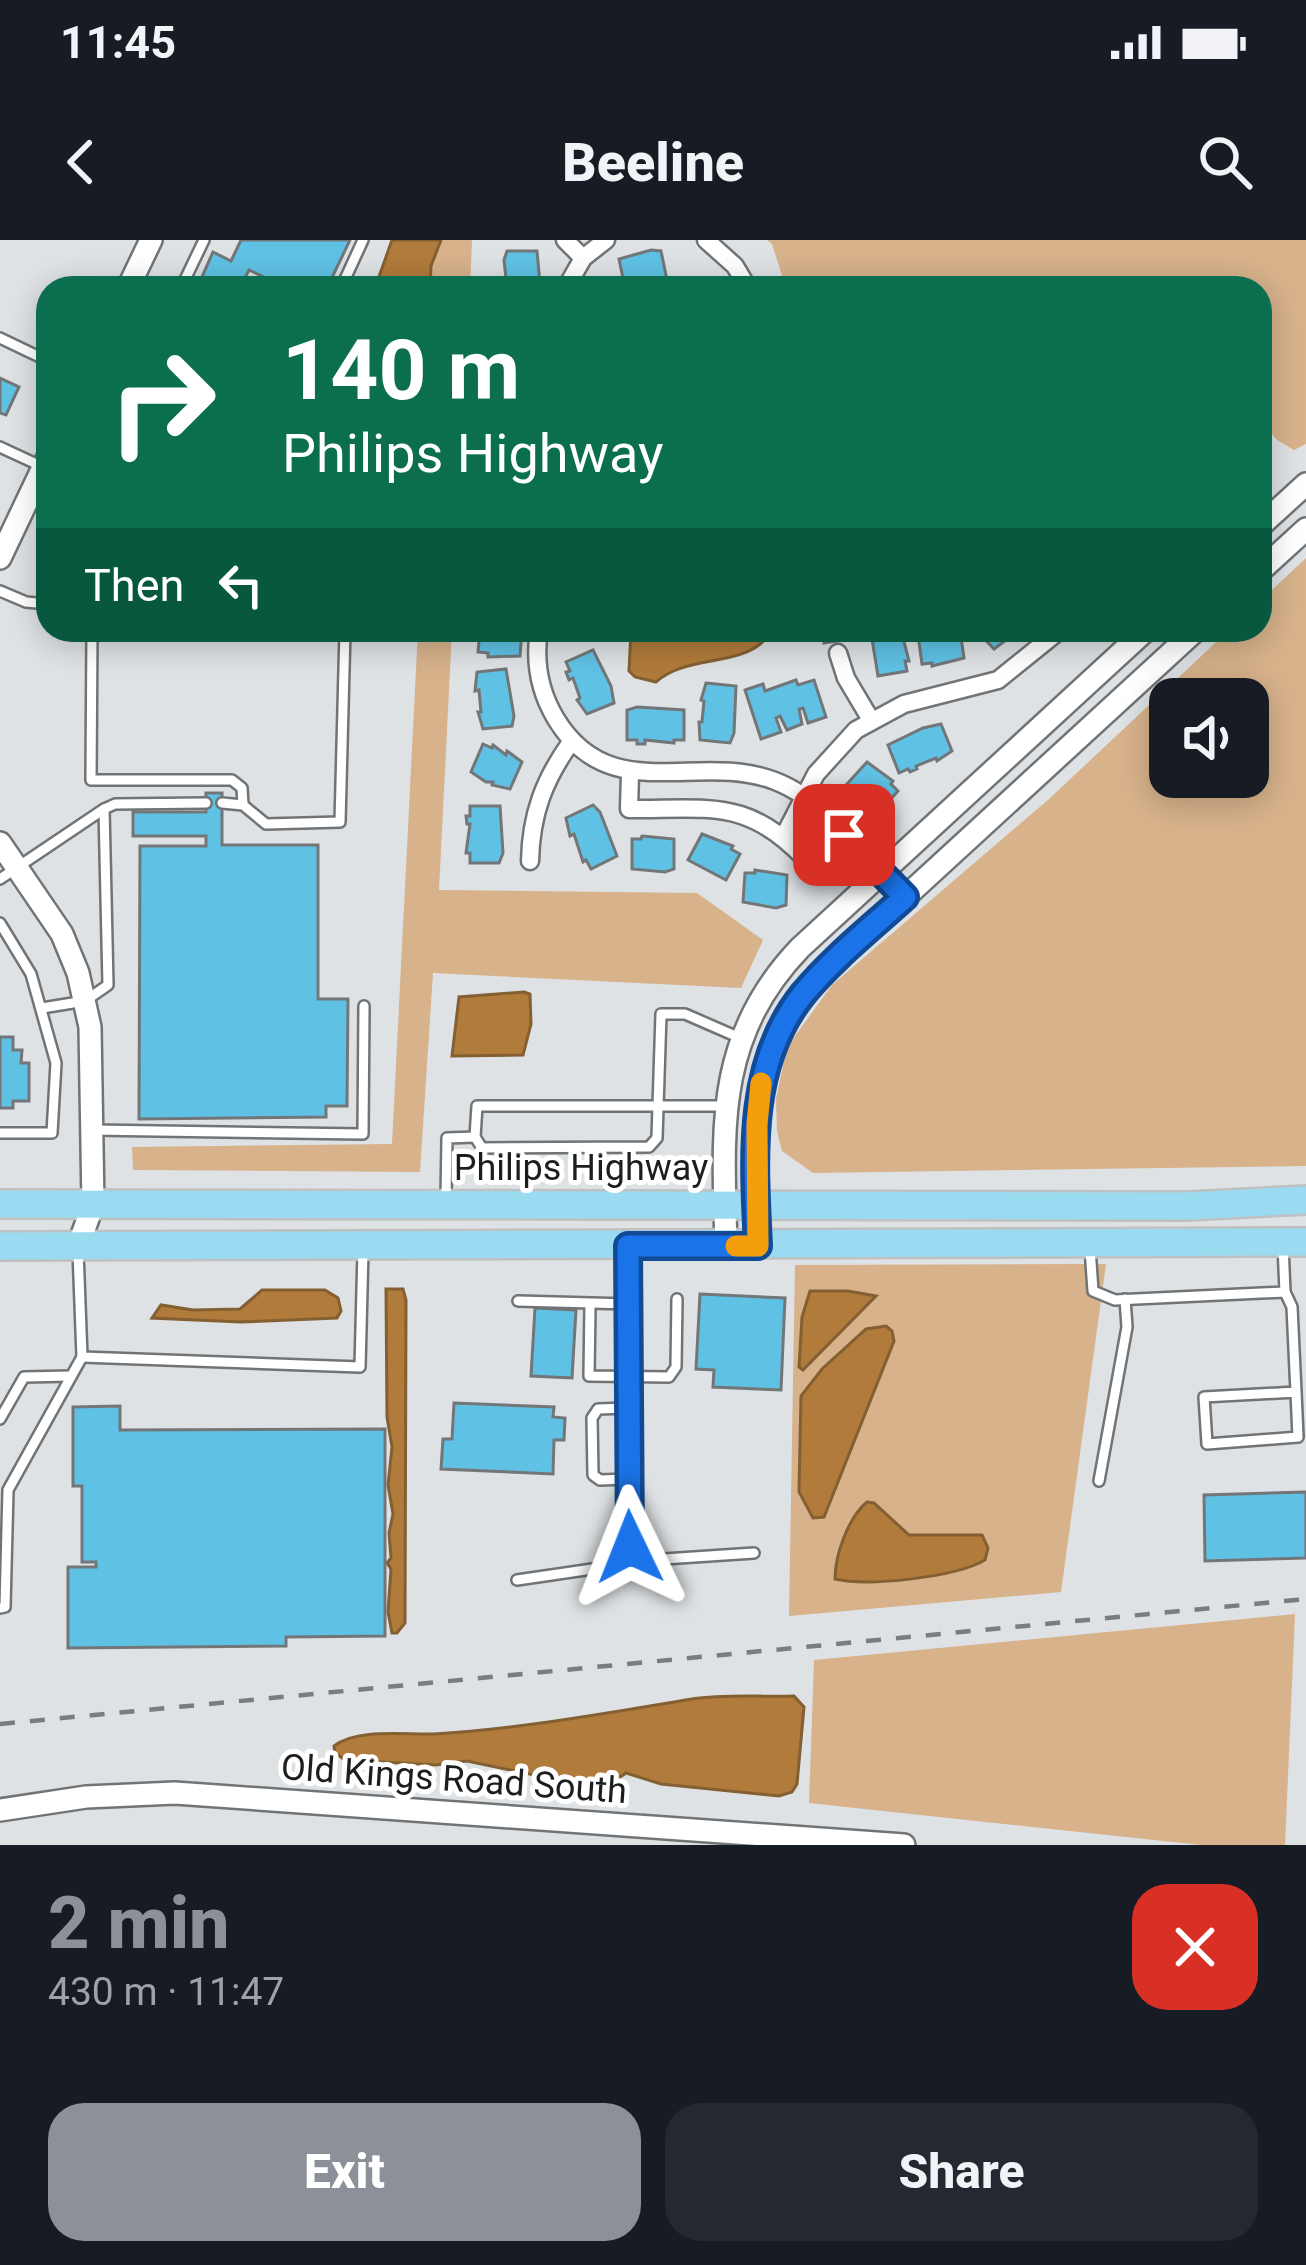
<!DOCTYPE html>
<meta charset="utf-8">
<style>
body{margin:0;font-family:Roboto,sans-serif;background:#242831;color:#f1f3f6;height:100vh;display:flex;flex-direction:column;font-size:45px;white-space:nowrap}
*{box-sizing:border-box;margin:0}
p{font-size:39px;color:#9ea1a6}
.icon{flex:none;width:66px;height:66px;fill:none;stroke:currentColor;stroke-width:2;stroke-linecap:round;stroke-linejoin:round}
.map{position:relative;height:1605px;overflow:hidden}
.sheet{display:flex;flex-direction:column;background:#171b24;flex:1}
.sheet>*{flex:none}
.banner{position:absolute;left:36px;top:36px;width:1236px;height:366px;border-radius:36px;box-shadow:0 6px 30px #0003;background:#0b6e4f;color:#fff;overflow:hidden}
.tools{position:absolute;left:1149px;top:438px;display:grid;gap:24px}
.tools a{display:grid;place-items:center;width:120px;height:120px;border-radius:24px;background:#171b24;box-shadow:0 6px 30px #0003;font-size:60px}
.pin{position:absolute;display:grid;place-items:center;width:102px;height:102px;color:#fff;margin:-51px;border-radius:24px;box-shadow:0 6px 18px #0006}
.me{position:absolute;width:132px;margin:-66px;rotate:358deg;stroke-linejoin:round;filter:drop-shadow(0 0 9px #0008)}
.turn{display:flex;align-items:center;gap:42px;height:252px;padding:0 48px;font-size:54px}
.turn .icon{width:156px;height:156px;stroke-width:2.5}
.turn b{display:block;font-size:84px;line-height:102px}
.then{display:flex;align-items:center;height:114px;padding:0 48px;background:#0003;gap:24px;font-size:45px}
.round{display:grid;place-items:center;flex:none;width:126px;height:126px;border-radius:36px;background:#242831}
.headline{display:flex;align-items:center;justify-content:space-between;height:204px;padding:0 48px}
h1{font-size:72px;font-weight:800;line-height:90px;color:#8c9099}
.primary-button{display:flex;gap:24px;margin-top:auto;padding:24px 48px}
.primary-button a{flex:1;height:138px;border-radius:36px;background:#8c9099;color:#fff;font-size:48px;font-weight:800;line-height:138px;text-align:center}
.primary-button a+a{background:#242831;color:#f1f3f6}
.status{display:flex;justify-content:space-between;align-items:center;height:84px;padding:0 60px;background:#171b24;direction:ltr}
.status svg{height:33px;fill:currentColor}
header{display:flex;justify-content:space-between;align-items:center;height:156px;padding:0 48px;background:#171b24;font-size:54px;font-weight:800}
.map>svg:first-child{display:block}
.green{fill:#d7b28b;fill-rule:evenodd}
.water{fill:#b07b3b;stroke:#845f32;stroke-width:3}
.building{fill:#5fc2e4;stroke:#737678;stroke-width:3}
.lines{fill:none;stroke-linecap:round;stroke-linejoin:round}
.service-casing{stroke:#717476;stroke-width:14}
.minor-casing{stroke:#717476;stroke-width:21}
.tertiary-casing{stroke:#717476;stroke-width:26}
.primary-casing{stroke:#bfc0c0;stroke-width:32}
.service{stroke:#fff;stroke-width:9}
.minor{stroke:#fff;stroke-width:16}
.tertiary{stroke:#fff;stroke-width:21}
.primary{stroke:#9adbf1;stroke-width:27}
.rail{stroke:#7a7c7e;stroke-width:4.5;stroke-dasharray:15 15;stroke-linecap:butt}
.route-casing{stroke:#114b97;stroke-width:30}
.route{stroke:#1a73e8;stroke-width:21}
.slow{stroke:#f59e0b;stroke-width:21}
.labels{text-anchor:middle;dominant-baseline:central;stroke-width:10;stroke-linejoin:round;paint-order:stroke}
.street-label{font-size:36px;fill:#1c1d1e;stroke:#fff}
</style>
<div class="status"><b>11:45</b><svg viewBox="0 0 49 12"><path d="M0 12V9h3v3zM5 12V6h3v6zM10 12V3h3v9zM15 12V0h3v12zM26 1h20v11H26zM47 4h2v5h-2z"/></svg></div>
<header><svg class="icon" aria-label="back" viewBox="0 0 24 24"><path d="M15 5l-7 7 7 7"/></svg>Beeline<svg class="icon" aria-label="search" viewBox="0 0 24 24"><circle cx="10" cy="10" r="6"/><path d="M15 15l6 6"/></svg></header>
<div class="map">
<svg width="1306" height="1605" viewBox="0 0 1306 1605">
<rect width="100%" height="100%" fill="#dee2e4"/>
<g class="green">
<polygon points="441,0 472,0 470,48 430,48 431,26"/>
<polygon points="767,0 1306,0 1306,204 1294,210 1277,200 1260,180 1260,48 786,48 772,4"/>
<path d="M1306 318V926L813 933 782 911 777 891 776 859 787 807 832 745 1049 559 1229 390H1260V361ZM1170 459H1248V537H1170Z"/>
<polygon points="418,390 452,390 439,650 697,653 763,700 741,748 433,733 420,932 133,930 132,907 392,904"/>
<path d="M1106 1024 1061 1352 789 1376 795 1025ZM874 1263 909 1295 985 1320C943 1344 887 1339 840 1342Z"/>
<polygon points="1295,1374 1285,1605 1201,1605 809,1563 814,1420"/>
</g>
<g class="water">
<polygon points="392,0 441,0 431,26 430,48 375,48"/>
<path d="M631 390H772C750 430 689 412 656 442L635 437 629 431Z"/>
<polygon points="524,752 530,754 531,784 523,815 452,816 459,757"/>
<polygon points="386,1049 403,1049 406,1060 405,1383 397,1393 392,1393 388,1372 391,1329 387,1323 391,1318 389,1293 393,1274 388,1245 392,1207 387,1177"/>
<polygon points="262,1050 325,1050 338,1058 341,1071 337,1078 241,1082 152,1078 161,1065 193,1070 240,1069"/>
<polygon points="810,1051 848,1051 876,1056 803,1130 799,1127 802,1077"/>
<polygon points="886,1086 892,1091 894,1101 824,1277 813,1278 799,1252 801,1156 822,1129 866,1089"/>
<path d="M867 1262 874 1263 909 1295H982L988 1308 985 1320C956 1337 868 1347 835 1339 835 1315 848 1278 867 1262Z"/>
<path d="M794 1456 804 1467 797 1544 792 1552 779 1556 661 1544 626 1533 616 1540H558L467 1521 436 1525 345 1520 335 1513 334 1506C357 1488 405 1495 434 1494 519 1489 608 1473 692 1459 724 1454 761 1457 794 1456Z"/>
</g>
<g class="building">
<polygon points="241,0 350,0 327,48 287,48 249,30 240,48 197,48 213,12 231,21"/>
<polygon points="651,10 661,11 667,40 657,42 658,46 625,48 619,19"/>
<polygon points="507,11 537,11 540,44 536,48 507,48 504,20"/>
<polygon points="0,138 19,147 6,175 0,173"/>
<polygon points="480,390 522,390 520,416 488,417 488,413 478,412"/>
<polygon points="814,390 857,390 857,398 824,403 824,399 814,399"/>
<polygon points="901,390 909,421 905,421 907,431 878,436 871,393"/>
<polygon points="927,390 960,390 964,418 932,426 932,423 922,424 918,395"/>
<polygon points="976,390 1020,390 994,409"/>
<polygon points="593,410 611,446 614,463 587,474 577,460 580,458 573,438 569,440 566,432 570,431 566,422"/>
<polygon points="506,429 514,476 512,486 483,489 478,472 481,472 479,450 475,451 477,432"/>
<polygon points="796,440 798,445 814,440 826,477 808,483 803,468 799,469 802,484 787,490 780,476 776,478 781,492 761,499 745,450 763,444 765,451"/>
<polygon points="706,443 736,446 734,493 730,503 700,500 699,482 702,482 704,461 701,460"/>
<polygon points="637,467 684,470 684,500 674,500 674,503 645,500 645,504 637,504 637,500 627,500 627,470"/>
<polygon points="941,484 952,511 937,521 936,518 916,526 917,529 910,532 908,529 899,533 888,505 923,488"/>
<polygon points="483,504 492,508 493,505 506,515 507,511 522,522 510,549 492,545 493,542 486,542 471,532"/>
<polygon points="867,522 893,541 891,544 898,551 878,573 863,563 865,561 847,544"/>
<polygon points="206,553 222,553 222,605 318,605 318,759 348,759 347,866 326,866 326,877 139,879 140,606 206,606 206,596 133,596 133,572 206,572"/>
<polygon points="593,565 600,572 617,616 591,629 586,620 583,622 574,594 570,596 566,578"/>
<polygon points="470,566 500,566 503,613 499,623 470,623 470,613 466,613 470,584 467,584 466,576 470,576"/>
<polygon points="702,594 733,606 731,609 740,614 726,640 688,620"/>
<polygon points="642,596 674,599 674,629 665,632 632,629 632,599 641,599"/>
<polygon points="755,630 787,635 786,665 776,668 743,662 745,633 755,633"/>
<polygon points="0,797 13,797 13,810 22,810 21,823 29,823 29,861 13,861 13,868 0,868"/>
<polygon points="700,1054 785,1058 781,1150 713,1147 714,1130 696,1129"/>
<polygon points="535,1068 576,1070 572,1138 531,1136"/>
<polygon points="454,1163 554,1167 553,1177 565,1178 564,1200 554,1200 553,1234 441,1229 443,1199 452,1199"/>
<polygon points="120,1166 120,1190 385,1189 385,1396 286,1397 286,1406 68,1408 68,1327 96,1327 96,1322 82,1322 82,1246 73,1246 73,1167"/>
<polygon points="1306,1252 1306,1318 1205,1321 1204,1255"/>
</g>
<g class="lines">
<defs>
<g id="service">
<polyline points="181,48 204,0"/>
<polyline points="341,48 363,0"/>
<polyline points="0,98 48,121"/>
<polyline points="0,207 43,227"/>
<polyline points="0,351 26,362 48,364"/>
<polyline points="92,390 91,540 232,540 242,548 243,565"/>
<polyline points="222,563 243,565 266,584 340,582 345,391 331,390"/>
<polyline points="0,639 104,569"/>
<polyline points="0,683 31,734 56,823 52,893 0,893"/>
<polyline points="42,768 85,761 108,745 104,569 115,564 206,563"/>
<polyline points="92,890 363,894 364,766"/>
<polyline points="475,897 482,908 649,907 657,898 661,774 685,774 740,798"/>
<polyline points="446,958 447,898 475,897 477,866 725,866"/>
<polyline points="1090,1008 1093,1051 1115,1060 1285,1052 1283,1005"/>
<polyline points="78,1011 82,1117 360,1127 363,1011"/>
<polyline points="1285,1052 1292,1067 1296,1152 1204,1157 1207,1204 1298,1197 1296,1152"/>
<polyline points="518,1061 629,1064"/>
<polyline points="590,1065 589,1136 669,1137 676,1127 677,1059"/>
<polyline points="0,1179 24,1137 71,1136"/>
<polyline points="628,1239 600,1240 593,1235 592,1178 598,1169 628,1168"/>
<polyline points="1099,1241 1127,1087 1125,1059"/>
<polyline points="630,1307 664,1319 754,1313"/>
<polyline points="517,1340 613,1326 625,1320 630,1307 630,1270"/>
<polyline points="0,1368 5,1367 8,1250 82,1117"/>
</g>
<g id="minor">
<polyline points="565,0 583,18"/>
<polyline points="706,0 735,26 748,48"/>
<polyline points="566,48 583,18 606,0"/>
<path d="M539 390C534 422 539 451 556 479 610 568 697 511 775 541 827 561 867 618 905 657"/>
<polyline points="838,413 846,438 871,480"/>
<path d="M630 533 629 569C719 569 749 558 814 628"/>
<polyline points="784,596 816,534 856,490 904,464 998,440 1060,390"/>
<path d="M530 621C531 574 544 540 571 502"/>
<polyline points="628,1006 630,1270"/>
</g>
<g id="tertiary">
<polyline points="128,48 151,0"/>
<polyline points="1260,286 1306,244"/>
<polyline points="0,318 48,217"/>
<polyline points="1260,331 1306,289"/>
<polyline points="0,603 62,694 78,733 90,787 93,965 78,1006"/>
<path d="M726 1006C723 890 714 798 800 708L1146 390"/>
<path d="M758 1006C752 893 745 812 830 726L1196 390"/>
<polyline points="0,1570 86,1557 175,1553 904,1605"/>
</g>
<g id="primary">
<polyline points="0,964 1188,966 1306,960"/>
<polyline points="0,1006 1306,1002"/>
</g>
</defs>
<use href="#service" class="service-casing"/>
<use href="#minor" class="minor-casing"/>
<use href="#tertiary" class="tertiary-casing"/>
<use href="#primary" class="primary-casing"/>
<use href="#service" class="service"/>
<use href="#minor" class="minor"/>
<use href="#tertiary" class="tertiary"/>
<use href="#primary" class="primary"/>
<polyline class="rail" points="0,1484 1306,1359"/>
</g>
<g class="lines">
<defs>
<path id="route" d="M630 1307 628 1006H758C754 920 746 825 803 754 833 718 871 688 905 657L844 595"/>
</defs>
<use href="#route" class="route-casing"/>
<use href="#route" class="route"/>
<polyline class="slow" points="736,1006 758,1006 757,884 761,843"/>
</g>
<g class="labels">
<g class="street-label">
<text x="581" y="928">Philips Highway</text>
<text transform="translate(454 1539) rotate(4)">Old Kings Road South</text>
</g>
</g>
</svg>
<div class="tools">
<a><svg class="icon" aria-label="sound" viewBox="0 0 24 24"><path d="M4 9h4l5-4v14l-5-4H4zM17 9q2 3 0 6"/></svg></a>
</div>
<div class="pin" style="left:844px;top:595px;background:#d93025"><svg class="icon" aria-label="arrive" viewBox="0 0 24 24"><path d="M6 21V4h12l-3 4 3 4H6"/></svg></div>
<svg class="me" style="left:630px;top:1307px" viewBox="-20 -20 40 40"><path d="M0-17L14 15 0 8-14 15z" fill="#1a73e8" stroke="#fff" stroke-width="4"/></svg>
<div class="banner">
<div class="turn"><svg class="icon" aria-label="right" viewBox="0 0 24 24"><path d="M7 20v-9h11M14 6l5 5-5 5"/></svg><div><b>140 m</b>Philips Highway</div></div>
<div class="then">Then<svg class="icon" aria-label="left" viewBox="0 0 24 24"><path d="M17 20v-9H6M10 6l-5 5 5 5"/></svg></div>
</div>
</div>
<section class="sheet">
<div class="headline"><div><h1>2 min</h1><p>430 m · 11:47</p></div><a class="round" style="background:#d93025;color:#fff"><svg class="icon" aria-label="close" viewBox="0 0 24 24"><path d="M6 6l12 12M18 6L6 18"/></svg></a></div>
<div class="primary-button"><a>Exit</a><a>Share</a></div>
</section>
